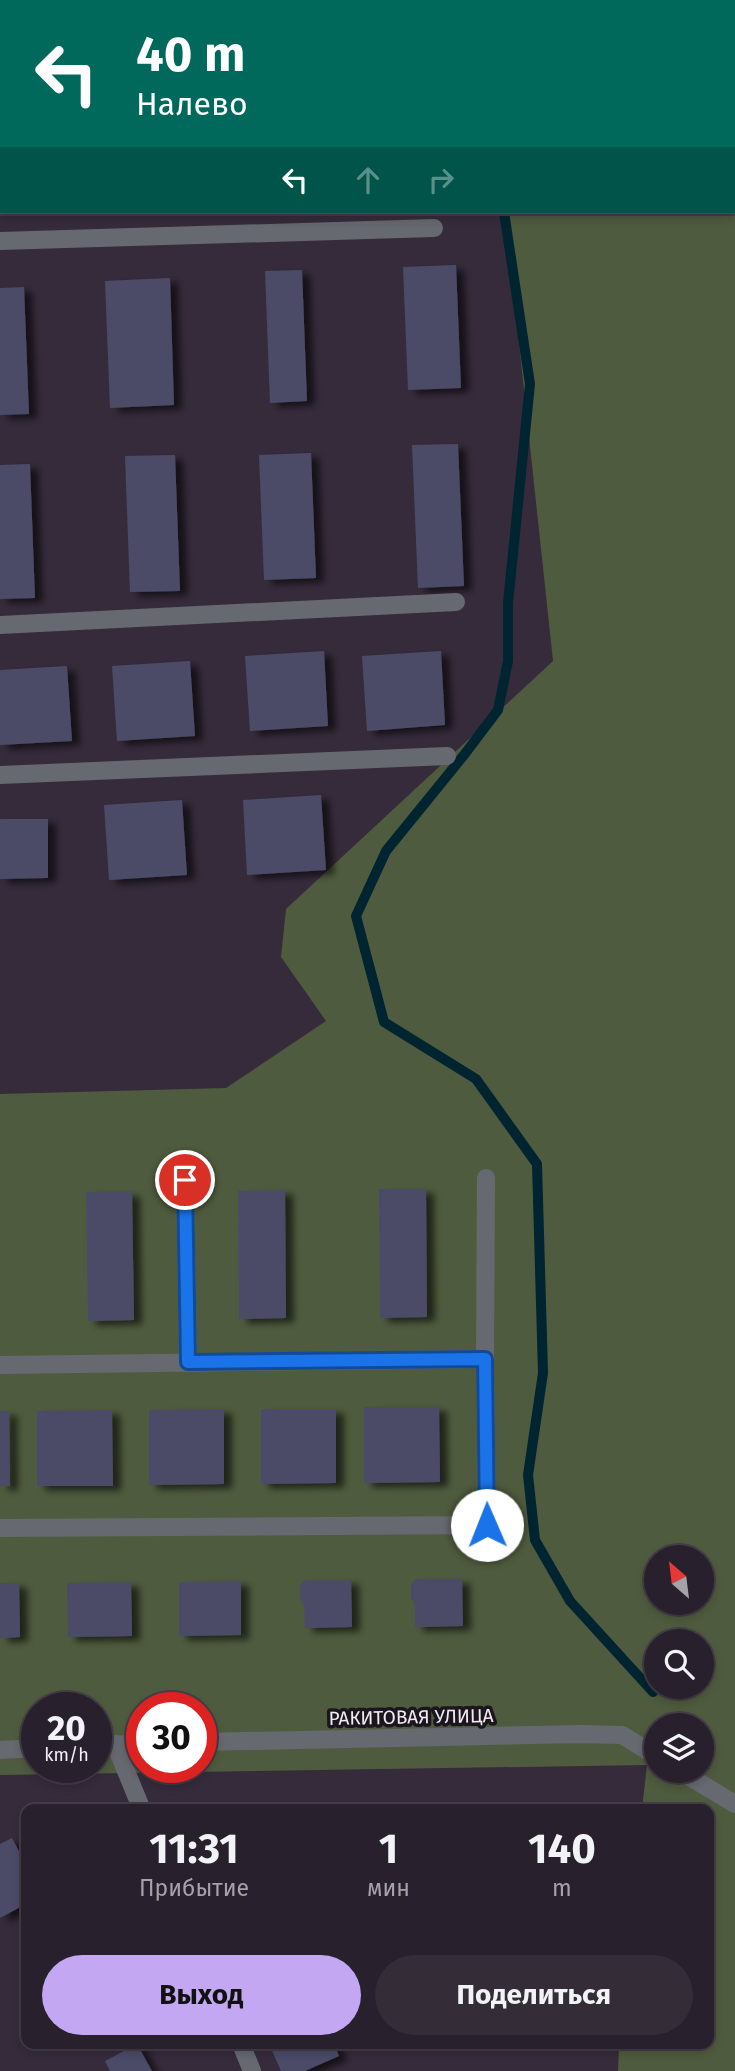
<!DOCTYPE html>
<html lang="ru">
<meta charset="utf-8">
<style>
body{margin:0;font-family:"Fira Sans",sans-serif;background:#342d38;color:#f1f3f6;height:100vh;display:flex;flex-direction:column;font-size:26px;white-space:nowrap}
*{box-sizing:border-box;margin:0}
p{font-size:23px;color:#a5a3a9}
.icon{flex:none;width:38px;height:38px;fill:none;stroke:currentColor;stroke-width:2;stroke-linecap:round;stroke-linejoin:round}
.map{position:relative;flex:1;overflow:hidden}
.sheet{position:absolute;left:21px;top:1804px;width:693px;height:245px;display:flex;flex-direction:column;background:#28202c;border-radius:14px;box-shadow:0 4px 10px #0003,0 0 0 2px #443e48}
.sheet>*{flex:none}
.guide{position:absolute;left:0px;top:0px;width:735px;height:214px;box-shadow:0 4px 10px #0003,0 0 0 2px #443e48;background:#00695c;color:#fff;overflow:hidden}
.needle{width:46px;rotate:332deg}
.tools{position:absolute;left:644px;top:1545px;display:grid;gap:14px}
.tools a{display:grid;place-items:center;width:70px;height:70px;border-radius:50%;background:#28202c;box-shadow:0 4px 10px #0003,0 0 0 2px #443e48;font-size:35px}
.speed{position:absolute;left:21px;top:1692px;display:flex;gap:14px;font-size:35px;font-weight:700;text-align:center}
.speed>*{display:grid;place-content:center;width:91px;height:91px;border-radius:50%;background:#28202c;box-shadow:0 4px 10px #0003,0 0 0 2px #443e48;line-height:1}
.speed small{font-size:18px;font-weight:400}
.speed .limit{border:10px solid #d22;background:#fff;color:#111}
.pin{position:absolute;display:grid;place-items:center;width:60px;height:60px;color:#fff;margin:-30px;border:4px solid #fff;border-radius:50%;box-shadow:0 2px 7px #0007}
.me{position:absolute;width:77px;margin:-38px;rotate:359deg;stroke-linejoin:round;filter:drop-shadow(0 0 5px #0008)}
.turn{display:flex;align-items:center;gap:24px;height:147px;padding:0 21px;font-size:32px}
.turn .icon{width:91px;height:91px;stroke-width:2.5}
.turn b{display:block;font-size:49px;line-height:60px}
.lanes{display:flex;align-items:center;height:66px;padding:0 21px;background:#0003;justify-content:center;gap:35px;direction:ltr}
.lanes .off{opacity:.35}
.eta{display:flex;justify-content:space-evenly;align-items:center;height:119px;text-align:center}
.eta b{font-size:42px;font-weight:700;line-height:49px}
.cta{display:flex;gap:14px;margin-top:auto;padding:14px 21px}
.cta a{flex:1;height:80px;border-radius:42px;background:#c3a7f2;color:#111;font-size:28px;font-weight:700;line-height:80px;text-align:center}
.cta a+a{background:#342d38;color:#f1f3f6}
.map>svg:first-child{display:block}
.forest{fill:#4f5b3e;fill-rule:evenodd}
.lines{fill:none;stroke-linecap:round;stroke-linejoin:round}
.stream{stroke:#002430;stroke-width:10}
.building{fill:#4c4b68;filter:url(#shadow)}
.street{stroke:#676971;stroke-width:18}
.route-casing{stroke:#114b97;stroke-width:18}
.route{stroke:#1a73e8;stroke-width:12}
.labels{text-anchor:middle;dominant-baseline:central;stroke-width:7;stroke-linejoin:round;paint-order:stroke}
.street-label{font-size:19px;fill:#f1eaf4;stroke:#1b161d}
</style>
<div class="map">
<svg width="735" height="2071" viewBox="0 0 735 2071">
<defs>
<filter id="shadow"><feDropShadow dx="8" dy="4.5" stdDeviation="3.5" flood-color="#0009"/></filter>
</defs>
<rect width="100%" height="100%" fill="#362b3b"/>
<path class="forest" d="M483 0H735V2071H618L619 2044H709V1810L642 1809 647 1765 0 1775V1094L226 1088 326 1021 281 957 286 909 553 661 505 212H733V2ZM656 1558H702V1603H656ZM656 1642H702V1687H656ZM37 1708H96V1768H37ZM142 1708H201V1768H142ZM656 1726H702V1771H656Z"/>
<g class="lines">
<g class="stream">
<polyline points="479,0 479,2"/>
<polyline points="504,212 530,384 508,603 508,661 498,710 464,755 386,851 356,916 384,1022 476,1079 537,1164 543,1373 528,1475 535,1540 570,1601 653,1692"/>
</g>
</g>
<g class="building">
<polygon points="456,265 461,388 408,390 403,267"/>
<polygon points="302,270 307,401 270,403 265,271"/>
<polygon points="170,278 174,405 110,408 105,281"/>
<polygon points="24,287 29,414 0,415 0,288"/>
<polygon points="458,444 464,586 418,588 412,445"/>
<polygon points="311,453 316,578 264,580 259,455"/>
<polygon points="175,455 180,591 130,592 125,456"/>
<polygon points="30,464 35,598 0,599 0,465"/>
<polygon points="324,651 328,726 250,731 245,656"/>
<polygon points="441,651 445,725 367,731 362,656"/>
<polygon points="190,661 195,736 117,741 112,666"/>
<polygon points="67,666 72,741 0,745 0,670"/>
<polygon points="321,795 326,870 247,875 243,800"/>
<polygon points="182,800 187,875 109,880 104,805"/>
<polygon points="0,819 48,819 48,878 0,879"/>
<polygon points="379,1189 426,1189 427,1317 380,1318"/>
<polygon points="285,1190 286,1318 239,1319 238,1191"/>
<polygon points="86,1192 132,1192 134,1320 88,1321"/>
<polygon points="364,1407 439,1407 440,1482 364,1483"/>
<polygon points="224,1409 224,1484 149,1485 149,1410"/>
<polygon points="261,1409 336,1409 336,1483 261,1484"/>
<polygon points="112,1410 113,1486 37,1486 37,1411"/>
<polygon points="0,1411 9,1411 10,1486 0,1486"/>
<polygon points="415,1579 462,1579 463,1626 415,1627 415,1603 411,1598 411,1585"/>
<polygon points="304,1580 351,1580 352,1627 305,1628 304,1604 300,1600 300,1586"/>
<polygon points="241,1581 241,1635 179,1636 179,1582"/>
<polygon points="131,1582 132,1636 68,1637 67,1583"/>
<polygon points="0,1583 19,1583 20,1637 0,1638"/>
<polygon points="12,1838 26,1865 26,1904 0,1918 0,1844"/>
<polygon points="137,2044 152,2071 110,2071 105,2061"/>
<polygon points="269,2044 334,2044 339,2056 305,2071 281,2071"/>
</g>
<g class="lines">
<g class="street">
<polyline points="0,93 2,93"/>
<polyline points="0,241 434,228"/>
<polyline points="0,625 456,602"/>
<polyline points="0,775 447,756"/>
<polyline points="185,1180 188,1362"/>
<polyline points="0,1365 485,1359 486,1178"/>
<polyline points="0,1528 487,1525 485,1359"/>
<polyline points="201,1742 581,1734 622,1735 656,1756"/>
<polyline points="115,1744 142,1810"/>
<polyline points="96,1745 142,1744"/>
<polyline points="0,1750 37,1748"/>
<polyline points="680,1771 735,1804"/>
<polyline points="241,2044 252,2071"/>
</g>
</g>
<g class="lines">
<defs>
<polyline id="route" points="185,1180 188,1362 485,1359 487,1525"/>
</defs>
<use href="#route" class="route-casing"/>
<use href="#route" class="route"/>
</g>
<g class="labels">
<g class="street-label">
<text transform="translate(411 1717) rotate(-1)">РАКИТОВАЯ УЛИЦА</text>
</g>
</g>
</svg>
<div class="tools">
<a><svg class="needle" viewBox="-14 -14 28 28"><path d="M0-13l5 13h-10z" fill="#e53935"/><path d="M0 13l5-13h-10z" fill="#a5a3a9"/></svg></a>
<a><svg class="icon" aria-label="search" viewBox="0 0 24 24"><circle cx="10" cy="10" r="6"/><path d="M15 15l6 6"/></svg></a>
<a><svg class="icon" aria-label="layers" viewBox="0 0 24 24"><path d="M12 4l9 5-9 5-9-5zM3 14l9 5 9-5"/></svg></a>
</div>
<div class="speed"><div>20<small>km/h</small></div><div class="limit">30</div></div>
<div class="pin" style="left:185px;top:1180px;background:#d93025"><svg class="icon" aria-label="arrive" viewBox="0 0 24 24"><path d="M6 21V4h12l-3 4 3 4H6"/></svg></div>
<svg class="me" style="left:487px;top:1525px" viewBox="-20 -20 40 40"><circle r="19" fill="#fff"/><path d="M0-13L10 11 0 6-10 11z" fill="#1a73e8"/></svg>
<div class="guide">
<div class="turn"><svg class="icon" aria-label="left" viewBox="0 0 24 24"><path d="M17 20v-9H6M10 6l-5 5 5 5"/></svg><div><b>40 m</b>Налево</div></div>
<div class="lanes"><svg class="icon" aria-label="left" viewBox="0 0 24 24"><path d="M17 20v-9H6M10 6l-5 5 5 5"/></svg><svg class="icon off" aria-label="ahead" viewBox="0 0 24 24"><path d="M12 20V5M6 11l6-6 6 6"/></svg><svg class="icon off" aria-label="right" viewBox="0 0 24 24"><path d="M7 20v-9h11M14 6l5 5-5 5"/></svg></div>
</div>
<section class="sheet">
<div class="eta">
<div><b>11:31</b><p>Прибытие</p></div>
<div><b>1</b><p>мин</p></div>
<div><b>140</b><p>m</p></div>
</div>
<div class="cta"><a>Выход</a><a>Поделиться</a></div>
</section>
</div>
